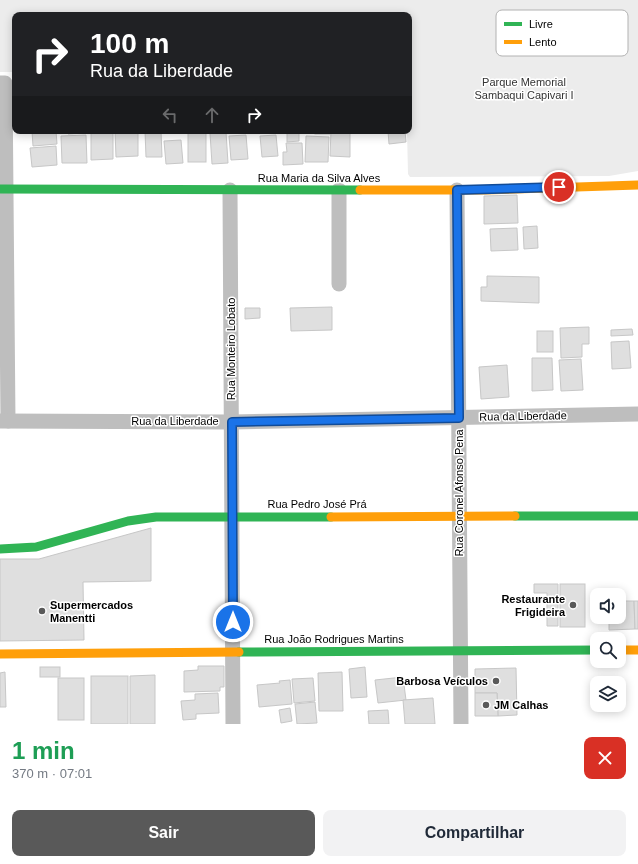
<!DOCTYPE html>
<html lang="pt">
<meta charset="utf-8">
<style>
body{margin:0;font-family:Helvetica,sans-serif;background:#f2f2f3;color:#1f2937;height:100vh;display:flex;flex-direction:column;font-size:15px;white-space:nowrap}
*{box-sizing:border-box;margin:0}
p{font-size:13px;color:#747a83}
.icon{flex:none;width:22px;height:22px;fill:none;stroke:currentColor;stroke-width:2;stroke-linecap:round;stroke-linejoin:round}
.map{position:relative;height:724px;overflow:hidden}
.details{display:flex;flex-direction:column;background:#fff;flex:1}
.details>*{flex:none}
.banner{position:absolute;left:12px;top:12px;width:400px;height:122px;border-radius:8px;box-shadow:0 2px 10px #0003;background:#202124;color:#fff;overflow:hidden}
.tools{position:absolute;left:590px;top:588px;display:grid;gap:8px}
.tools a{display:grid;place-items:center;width:36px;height:36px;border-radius:8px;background:#fff;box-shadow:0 2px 10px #0003;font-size:20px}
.pin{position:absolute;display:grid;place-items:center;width:34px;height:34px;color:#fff;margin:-17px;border:2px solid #fff;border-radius:50%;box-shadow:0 1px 4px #0007}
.me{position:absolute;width:44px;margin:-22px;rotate:0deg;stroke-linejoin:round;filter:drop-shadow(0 0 3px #0008)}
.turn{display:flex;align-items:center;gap:14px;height:84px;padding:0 12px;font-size:18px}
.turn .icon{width:52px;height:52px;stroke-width:2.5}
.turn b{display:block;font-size:28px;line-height:34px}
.lanes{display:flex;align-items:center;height:38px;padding:0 12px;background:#0003;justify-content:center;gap:20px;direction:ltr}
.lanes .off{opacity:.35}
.round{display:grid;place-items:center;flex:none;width:42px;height:42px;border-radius:8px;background:#f2f2f3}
.head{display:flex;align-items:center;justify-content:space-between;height:68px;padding:0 12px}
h1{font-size:24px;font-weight:700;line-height:30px;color:#1e9e55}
.button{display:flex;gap:8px;margin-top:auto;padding:8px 12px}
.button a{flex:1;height:46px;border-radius:8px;background:#595959;color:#fff;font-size:16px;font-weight:700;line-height:46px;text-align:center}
.button a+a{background:#f2f2f3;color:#1f2937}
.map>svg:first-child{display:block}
.green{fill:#ececec}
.building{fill:#dfdfdf;stroke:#c7c7c7}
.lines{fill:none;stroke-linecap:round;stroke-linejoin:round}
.street{stroke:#bebebe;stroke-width:15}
.fast{stroke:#30b455;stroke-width:9}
.slow{stroke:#ff9f0a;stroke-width:9}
.route-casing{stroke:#114b97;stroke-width:10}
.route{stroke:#1a73e8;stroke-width:7}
.poi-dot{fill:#595959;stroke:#fff;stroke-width:1.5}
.labels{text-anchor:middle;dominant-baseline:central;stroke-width:3;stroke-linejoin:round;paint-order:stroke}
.park-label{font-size:11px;fill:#333;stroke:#fff}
.street-label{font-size:11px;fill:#000;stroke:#fff}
.poi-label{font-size:11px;font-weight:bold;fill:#000;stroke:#fff;text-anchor:end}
.key{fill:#fff;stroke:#b2b2b2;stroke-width:1}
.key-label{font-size:11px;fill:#000}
</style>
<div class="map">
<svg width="638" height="724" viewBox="0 0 638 724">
<rect width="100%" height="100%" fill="#fff"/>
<polygon class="green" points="0,0 638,0 638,171 609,176 410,177 408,174 407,131 409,131 409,15 15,15 15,72 0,72"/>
<g class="building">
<polygon points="32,131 56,131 57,144 33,146"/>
<polygon points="67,131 85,131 85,133 68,134"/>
<polygon points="91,131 113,131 113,159 91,160"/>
<polygon points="115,131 138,131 138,156 116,157"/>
<polygon points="145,131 161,131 162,157 146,157"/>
<rect x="188" y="131" width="18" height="31"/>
<polygon points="287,131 299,131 299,141 287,142"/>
<rect x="315" y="131" width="15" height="3"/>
<polygon points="331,131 350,131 350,157 330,156"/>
<polygon points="388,131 405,131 406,142 389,144"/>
<polygon points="226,132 228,163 212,164 210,133"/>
<polygon points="86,135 87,163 62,163 61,136"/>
<polygon points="246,135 248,159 231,160 229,136"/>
<polygon points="276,135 278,156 262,157 260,136"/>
<polygon points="306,136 329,137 328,162 305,162"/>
<polygon points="181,140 183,163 166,164 164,141"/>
<polygon points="286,143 302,143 303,164 283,165 283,152 287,152"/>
<polygon points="56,146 57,165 32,167 30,148"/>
<polygon points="517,195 518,223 484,224 484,196"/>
<polygon points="537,226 538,248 524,249 523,227"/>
<polygon points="517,228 518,250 491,251 490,229"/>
<polygon points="487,276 539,277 539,303 481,301 481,287 487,287"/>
<polygon points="332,307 332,330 291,331 290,308"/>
<polygon points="245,308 260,308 260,318 245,319"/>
<polygon points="589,327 589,344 582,344 582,357 561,358 560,328"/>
<polygon points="632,329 633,335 611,336 611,330"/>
<rect x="537" y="331" width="16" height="21"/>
<polygon points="629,341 631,368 612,369 611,342"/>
<polygon points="532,358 552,358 553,390 532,391"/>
<polygon points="581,359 583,390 561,391 559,360"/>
<polygon points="507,365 509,397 481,399 479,367"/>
<polygon points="151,528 151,581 83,582 84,640 0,641 0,559 39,559"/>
<polygon points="534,584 558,584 558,626 547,626 547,593 534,593"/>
<rect x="560" y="584" width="25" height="43"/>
<polygon points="619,601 634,601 635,629 609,630 609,617 619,617"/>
<polygon points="634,601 638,601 638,629 635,629"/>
<polygon points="198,666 224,666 224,687 220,687 220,691 184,692 184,671 198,670"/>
<rect x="40" y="667" width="20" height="10"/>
<polygon points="365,667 367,697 351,698 349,669"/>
<polygon points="516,668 517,715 498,716 497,693 475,693 475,669"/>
<polygon points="5,672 6,707 0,707 0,673"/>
<polygon points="342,672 343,711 319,711 318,673"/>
<polygon points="155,675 155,724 130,724 130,676"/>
<rect x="91" y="676" width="37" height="48"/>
<polygon points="403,677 406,700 378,703 375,680"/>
<rect x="58" y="678" width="26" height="42"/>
<polygon points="313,678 315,701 294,703 292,679"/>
<polygon points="290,680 292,704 259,707 257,685 280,683 279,681"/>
<polygon points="218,693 219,713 196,714 196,719 183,720 181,701 195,700 195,694"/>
<polygon points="475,693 497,693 498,716 475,716"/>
<polygon points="433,698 435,724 405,724 403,700"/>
<polygon points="315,702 317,723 297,724 295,704"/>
<polygon points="290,708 292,721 281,723 279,710"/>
<polygon points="388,710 389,724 369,724 368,711"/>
</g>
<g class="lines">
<g class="street">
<polyline points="0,83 5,83 8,421"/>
<polyline points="230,190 233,724"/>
<polyline points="339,190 339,284"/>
<polyline points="457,190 461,724"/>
<polyline points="0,421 232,422 638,414"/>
</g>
<g class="fast">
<polyline points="0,189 360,190"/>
<polyline points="515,516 638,516"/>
<polyline points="0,549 36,547 128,521 156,517 331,517"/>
<polyline points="239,652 597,650"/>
</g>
<g class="slow">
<polyline points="360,190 485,190 638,185"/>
<polyline points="331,517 515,516"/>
<polyline points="619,650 638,650"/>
<polyline points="0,654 239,652"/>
</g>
</g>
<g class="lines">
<defs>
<polyline id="route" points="233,622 232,422 459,418 457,190 559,187"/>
</defs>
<use href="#route" class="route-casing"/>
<use href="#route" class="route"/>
</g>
<g class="poi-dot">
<circle cx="573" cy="605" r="4"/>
<circle cx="42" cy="611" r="4"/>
<circle cx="496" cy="681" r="4"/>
<circle cx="486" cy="705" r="4"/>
</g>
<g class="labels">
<g class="park-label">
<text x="524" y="82">Parque Memorial<tspan x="524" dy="13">Sambaqui Capivari I</tspan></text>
</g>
<g class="street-label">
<text x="319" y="178">Rua Maria da Silva Alves</text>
<text transform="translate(231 349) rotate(-90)">Rua Monteiro Lobato</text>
<text transform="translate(523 416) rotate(-1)">Rua da Liberdade</text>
<text x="175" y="421">Rua da Liberdade</text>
<text transform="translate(459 493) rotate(-90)">Rua Coronel Afonso Pena</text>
<text x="317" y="504">Rua Pedro José Prá</text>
<text x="334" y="639">Rua João Rodrigues Martins</text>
</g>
<g class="poi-label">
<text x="565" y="599">Restaurante<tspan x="565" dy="13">Frigideira</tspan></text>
<text x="50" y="605" text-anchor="start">Supermercados<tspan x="50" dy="13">Manentti</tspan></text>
<text x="488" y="681">Barbosa Veículos</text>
<text x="494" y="705" text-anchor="start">JM Calhas</text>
</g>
</g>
<rect x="496" y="10" width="132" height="46" rx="6" class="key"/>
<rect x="504" y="22" width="18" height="4" fill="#30b455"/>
<rect x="504" y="40" width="18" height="4" fill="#ff9f0a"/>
<g class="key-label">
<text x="529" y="28">Livre</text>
<text x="529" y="46">Lento</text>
</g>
</svg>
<div class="tools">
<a><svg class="icon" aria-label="sound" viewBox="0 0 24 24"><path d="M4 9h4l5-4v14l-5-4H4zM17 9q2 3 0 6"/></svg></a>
<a><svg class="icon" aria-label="search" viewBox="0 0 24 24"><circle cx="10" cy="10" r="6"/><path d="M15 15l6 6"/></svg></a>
<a><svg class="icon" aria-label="layers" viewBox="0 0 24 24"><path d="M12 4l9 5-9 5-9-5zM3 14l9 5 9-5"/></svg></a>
</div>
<div class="pin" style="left:559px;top:187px;background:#d93025"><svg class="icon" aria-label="arrive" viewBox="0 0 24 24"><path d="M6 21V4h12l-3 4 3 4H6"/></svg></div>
<svg class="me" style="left:233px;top:622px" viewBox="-20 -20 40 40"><circle r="17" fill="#1a73e8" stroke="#fff" stroke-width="3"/><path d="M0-11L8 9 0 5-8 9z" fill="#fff"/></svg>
<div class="banner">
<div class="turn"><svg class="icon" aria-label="right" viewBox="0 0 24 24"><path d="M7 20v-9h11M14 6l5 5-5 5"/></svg><div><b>100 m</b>Rua da Liberdade</div></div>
<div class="lanes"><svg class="icon off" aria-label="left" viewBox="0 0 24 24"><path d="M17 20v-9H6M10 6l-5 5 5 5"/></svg><svg class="icon off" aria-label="ahead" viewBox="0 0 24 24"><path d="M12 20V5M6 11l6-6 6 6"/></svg><svg class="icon" aria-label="right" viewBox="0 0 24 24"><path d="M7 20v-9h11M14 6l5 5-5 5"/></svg></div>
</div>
</div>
<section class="details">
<div class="head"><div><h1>1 min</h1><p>370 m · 07:01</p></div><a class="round" style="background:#d93025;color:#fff"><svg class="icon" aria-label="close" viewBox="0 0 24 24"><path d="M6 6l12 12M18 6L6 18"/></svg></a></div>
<div class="button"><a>Sair</a><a>Compartilhar</a></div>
</section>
